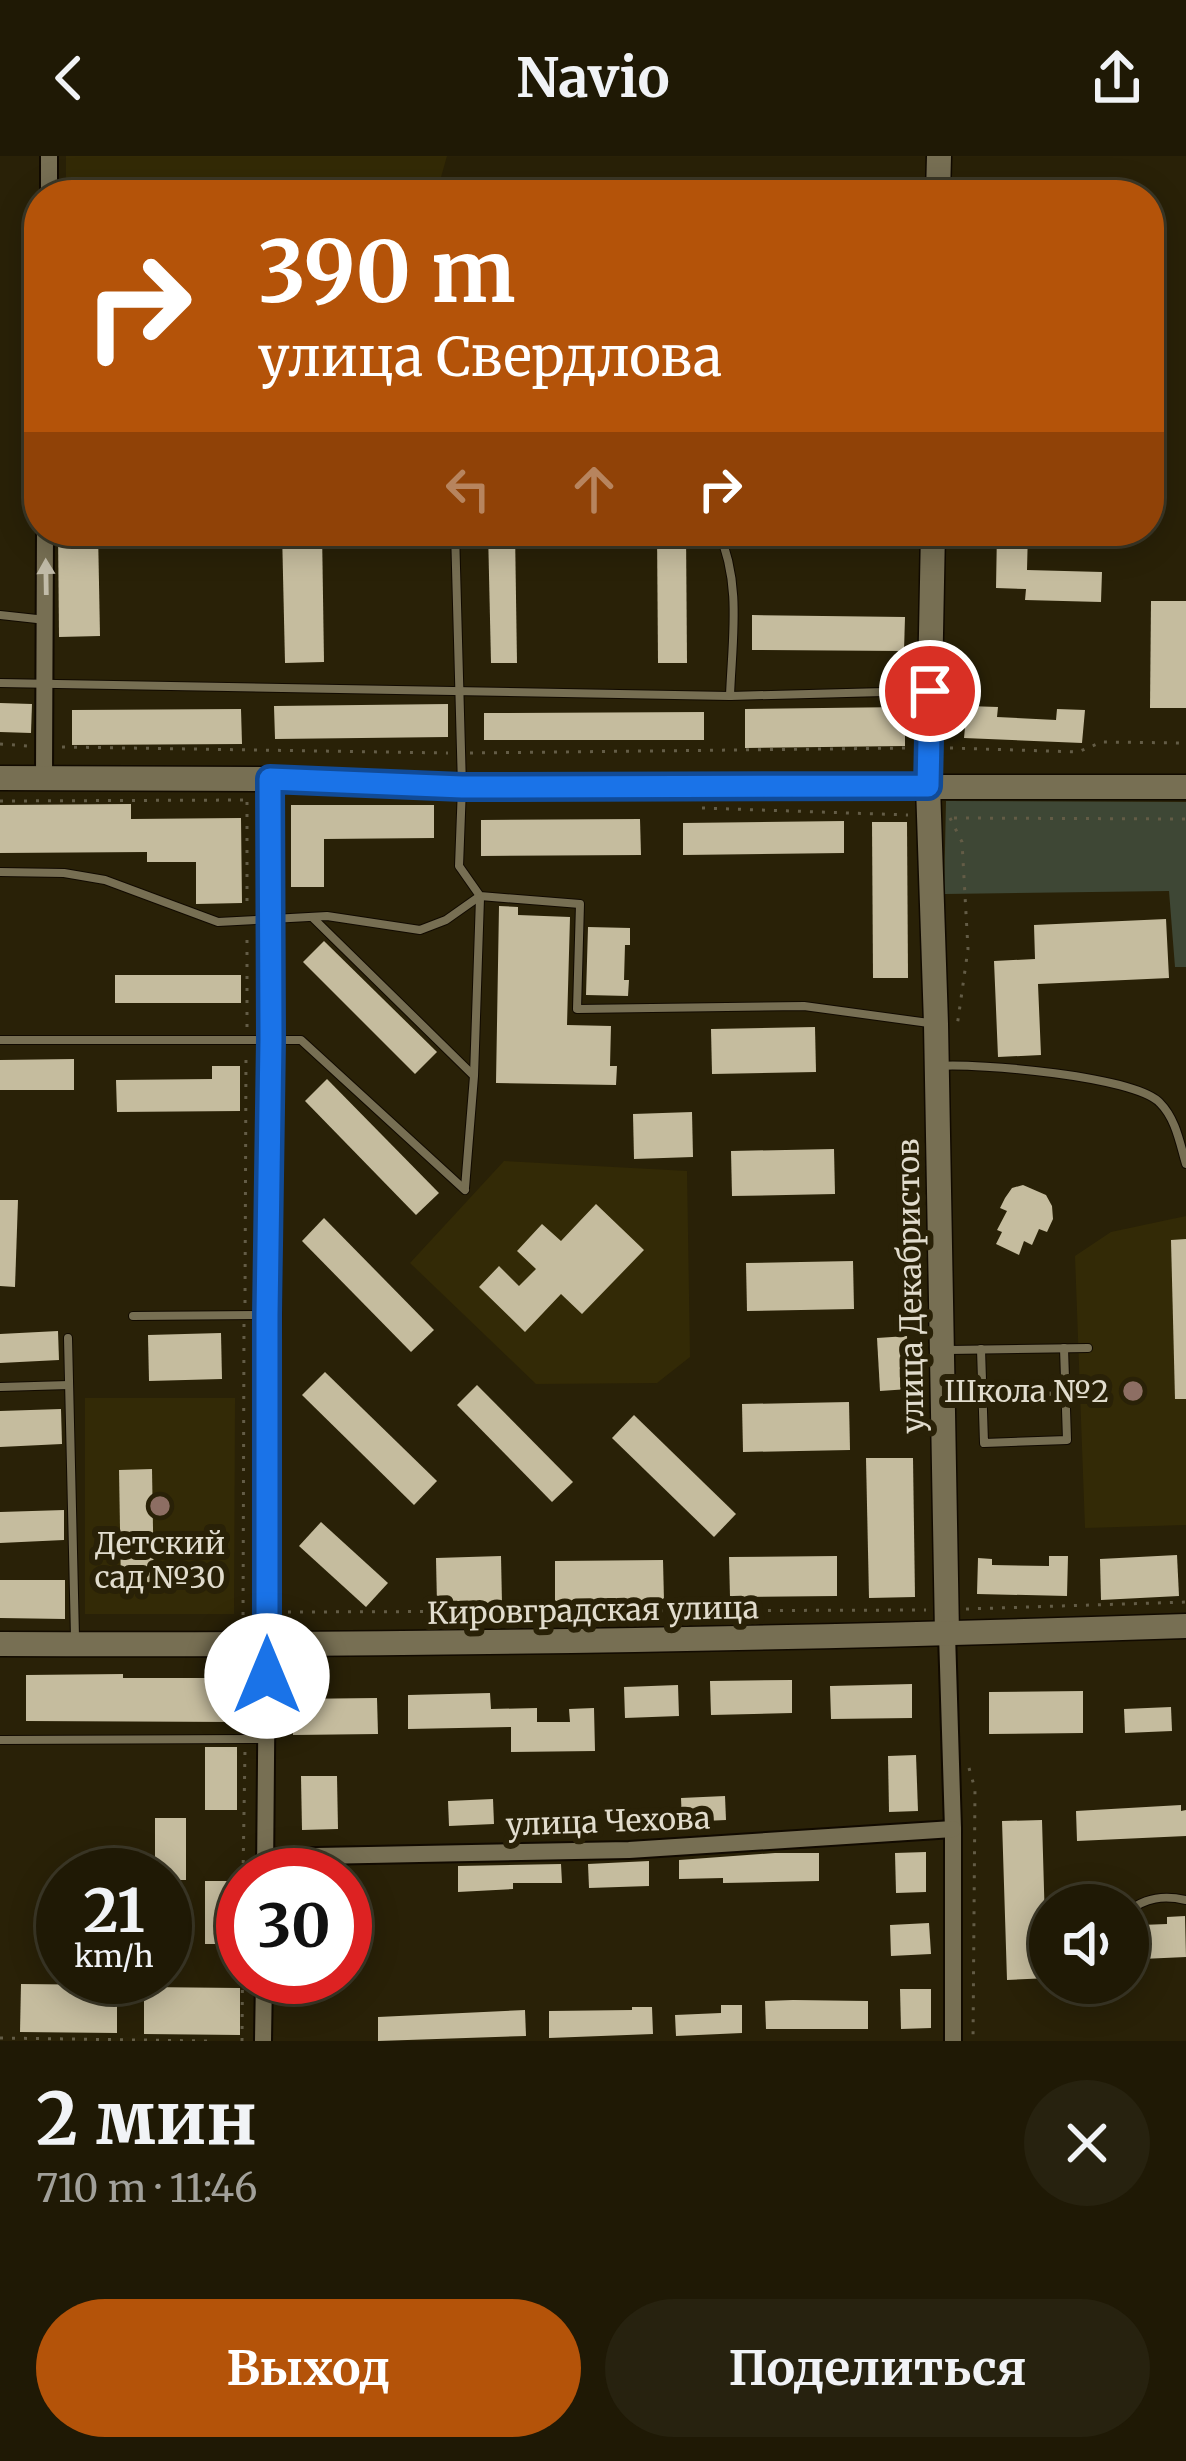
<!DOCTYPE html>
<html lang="ru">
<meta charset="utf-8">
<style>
body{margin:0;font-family:Merriweather,serif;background:#27220f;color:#f1f3f6;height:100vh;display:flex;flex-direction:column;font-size:45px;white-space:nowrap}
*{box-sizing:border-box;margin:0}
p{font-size:39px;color:#a1a09a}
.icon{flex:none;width:66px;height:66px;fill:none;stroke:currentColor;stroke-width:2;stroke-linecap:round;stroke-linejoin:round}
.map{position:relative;height:1885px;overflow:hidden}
.panel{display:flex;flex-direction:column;background:#1f1905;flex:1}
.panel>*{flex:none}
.hud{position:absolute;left:24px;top:24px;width:1140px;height:366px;border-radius:48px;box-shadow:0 6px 30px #0003,0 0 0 3px #3c3827;background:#b45309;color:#fff;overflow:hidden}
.tools{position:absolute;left:1029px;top:1728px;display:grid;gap:24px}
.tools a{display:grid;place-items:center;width:120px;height:120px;border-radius:50%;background:#1f1905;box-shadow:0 6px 30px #0003,0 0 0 3px #3c3827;font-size:60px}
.speed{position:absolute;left:36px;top:1692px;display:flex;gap:24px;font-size:60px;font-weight:700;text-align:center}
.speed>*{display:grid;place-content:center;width:156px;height:156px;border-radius:50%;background:#1f1905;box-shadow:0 6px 30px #0003,0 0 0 3px #3c3827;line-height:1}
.speed small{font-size:30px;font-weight:400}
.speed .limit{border:18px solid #d22;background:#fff;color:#111}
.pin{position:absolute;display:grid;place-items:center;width:102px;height:102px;color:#fff;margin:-51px;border:6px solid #fff;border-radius:50%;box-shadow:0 3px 12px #0007}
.me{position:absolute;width:132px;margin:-66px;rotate:0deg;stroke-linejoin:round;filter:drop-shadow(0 0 9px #0008)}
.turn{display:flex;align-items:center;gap:42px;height:252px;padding:0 36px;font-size:54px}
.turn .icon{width:156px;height:156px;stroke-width:2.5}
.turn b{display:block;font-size:84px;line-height:102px}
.lanes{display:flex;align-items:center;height:114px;padding:0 36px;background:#0003;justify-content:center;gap:60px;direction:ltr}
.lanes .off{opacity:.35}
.round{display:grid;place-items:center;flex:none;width:126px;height:126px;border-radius:63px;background:#27220f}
.headline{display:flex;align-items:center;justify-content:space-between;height:204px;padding:0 36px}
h1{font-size:72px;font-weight:700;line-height:90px}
.cta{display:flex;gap:24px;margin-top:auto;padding:24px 36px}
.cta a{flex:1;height:138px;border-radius:72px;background:#b45309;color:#fff;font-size:48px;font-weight:700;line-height:138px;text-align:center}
.cta a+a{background:#27220f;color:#f1f3f6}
header{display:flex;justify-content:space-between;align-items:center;height:156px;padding:0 36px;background:#1f1905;font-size:54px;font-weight:700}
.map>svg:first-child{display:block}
.built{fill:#332a06}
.green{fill:#3e4735}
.building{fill:#c5bc9e}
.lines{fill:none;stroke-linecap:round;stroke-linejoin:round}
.lane-casing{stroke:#110a00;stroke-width:10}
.street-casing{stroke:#110a00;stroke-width:20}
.secondary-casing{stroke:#110a00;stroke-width:27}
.path{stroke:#635c46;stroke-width:3;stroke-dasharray:3 9;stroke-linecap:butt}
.lane{stroke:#776f53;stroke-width:8}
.street{stroke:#776f53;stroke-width:16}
.secondary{stroke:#776f53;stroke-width:24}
.oneway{fill:#c1bba8}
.route-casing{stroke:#114b97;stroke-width:30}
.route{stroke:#1a73e8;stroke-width:21}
.education-dot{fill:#8d6e63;stroke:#292107;stroke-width:4.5}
.labels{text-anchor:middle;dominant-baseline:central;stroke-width:12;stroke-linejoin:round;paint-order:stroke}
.street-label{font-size:30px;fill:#e1dccd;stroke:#292107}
.poi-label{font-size:30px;fill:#e1dccd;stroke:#292107;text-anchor:end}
</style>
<header><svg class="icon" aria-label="back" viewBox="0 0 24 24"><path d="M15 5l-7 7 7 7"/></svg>Navio<svg class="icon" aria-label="share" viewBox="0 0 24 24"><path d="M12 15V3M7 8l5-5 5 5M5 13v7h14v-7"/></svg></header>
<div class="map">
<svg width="1186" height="1885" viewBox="0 0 1186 1885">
<rect width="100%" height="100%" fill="#292107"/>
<g class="built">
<polygon points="66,0 447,0 436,39 66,39"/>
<polygon points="504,1005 687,1015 690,1201 657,1227 536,1228 410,1107"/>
<polygon points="1186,1060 1186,1369 1085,1372 1075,1100 1111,1076"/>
<polygon points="85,1242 235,1242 234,1458 85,1458"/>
</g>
<polygon class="green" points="946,645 1186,646 1186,811 1175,811 1169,735 944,738"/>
<g class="building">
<polygon points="58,375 98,375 100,480 59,481"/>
<polygon points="282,375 322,375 324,506 285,507"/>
<polygon points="488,375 515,375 517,507 491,507"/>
<polygon points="657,375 686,375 687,507 658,507"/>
<polygon points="997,375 1028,375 1027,414 1102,416 1101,446 1025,444 1026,433 996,432"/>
<polygon points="1151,445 1186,445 1186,552 1150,552"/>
<polygon points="752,459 905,461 904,495 752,494"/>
<polygon points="0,547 32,548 31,577 0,576"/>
<polygon points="448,548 448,581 275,583 274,550"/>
<polygon points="967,550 998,551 997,561 1056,564 1057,553 1085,554 1082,587 964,582"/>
<polygon points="905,551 905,590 745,592 745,553"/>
<polygon points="241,553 242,588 72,589 72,554"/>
<polygon points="704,556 704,584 484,584 484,557"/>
<polygon points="131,648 131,663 241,662 242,747 196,748 196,706 147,706 147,696 0,697 0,649"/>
<polygon points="291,649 434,649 434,682 324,683 324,731 291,731"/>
<polygon points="640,663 641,699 481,700 481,664"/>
<polygon points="844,665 844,697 683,699 683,667"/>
<polygon points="872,666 907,666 908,822 873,822"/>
<polygon points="499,750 518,751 518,759 570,761 567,869 611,870 610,910 617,910 616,929 496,927"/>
<polygon points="1166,763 1169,822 1038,828 1041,899 998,901 994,805 1035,803 1034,769"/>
<polygon points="588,771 630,772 630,789 625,789 624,824 629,824 628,840 586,839"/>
<polygon points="324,785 437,896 415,918 303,806"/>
<rect x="115" y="819" width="126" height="28"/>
<polygon points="815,871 816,916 712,918 711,873"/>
<polygon points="74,903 74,934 0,934 0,904"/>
<polygon points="212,910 240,910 240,955 117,956 116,924 212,923"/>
<polygon points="327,923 439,1037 416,1059 305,945"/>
<polygon points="692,956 693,1001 634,1003 633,958"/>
<polygon points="834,993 835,1038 732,1040 731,995"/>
<polygon points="1023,1029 1046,1039 1052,1050 1053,1063 1047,1076 1039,1073 1032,1089 1024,1085 1019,1099 996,1088 1002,1076 997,1074 1007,1055 1000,1052 1005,1042 1012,1032"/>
<polygon points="0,1044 18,1044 15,1131 0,1130"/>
<polygon points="596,1048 644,1094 582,1158 561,1138 525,1176 479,1131 499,1110 519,1130 536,1113 517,1095 542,1068 561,1085"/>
<polygon points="324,1062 434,1174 411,1196 302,1085"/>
<polygon points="1186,1083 1186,1243 1175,1243 1171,1084"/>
<polygon points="853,1105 854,1153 747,1155 746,1107"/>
<polygon points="58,1175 59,1204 0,1207 0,1178"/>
<polygon points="221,1177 222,1223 149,1225 148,1179"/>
<polygon points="907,1180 909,1233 880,1235 877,1182"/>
<polygon points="325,1216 437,1325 414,1349 302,1239"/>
<polygon points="477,1229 573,1326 552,1346 457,1249"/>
<polygon points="849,1246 850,1294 743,1296 742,1248"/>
<polygon points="61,1253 62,1288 0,1291 0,1255"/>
<polygon points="634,1259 736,1358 714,1381 612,1282"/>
<polygon points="866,1302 913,1302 915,1441 869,1442"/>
<polygon points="152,1313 154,1431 121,1431 119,1314"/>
<polygon points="64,1354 64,1384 0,1387 0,1356"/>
<polygon points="321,1366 388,1427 366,1451 299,1390"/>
<polygon points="1177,1399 1179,1440 1101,1444 1100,1403"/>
<polygon points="501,1400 502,1448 437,1449 436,1402"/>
<polygon points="837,1400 837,1440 730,1441 729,1401"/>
<polygon points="1049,1400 1068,1400 1067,1440 977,1438 978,1402 992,1403 992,1409 1049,1410"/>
<polygon points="663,1404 664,1445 555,1446 555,1405"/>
<polygon points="0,1424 65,1424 65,1463 0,1462"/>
<polygon points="123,1518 123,1522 235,1522 235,1566 26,1565 26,1519"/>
<polygon points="792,1524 792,1557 711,1559 710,1525"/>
<polygon points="912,1528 912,1562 831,1563 830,1530"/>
<polygon points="678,1529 679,1560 625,1562 624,1531"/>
<polygon points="1083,1535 1083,1577 989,1578 989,1536"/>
<polygon points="490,1537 491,1553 537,1552 537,1566 570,1566 569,1553 594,1552 595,1595 511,1596 511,1571 408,1573 408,1539"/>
<polygon points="377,1542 378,1578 293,1579 292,1543"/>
<polygon points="1171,1551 1172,1575 1125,1577 1124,1553"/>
<rect x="205" y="1591" width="32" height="63"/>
<polygon points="916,1599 918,1655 889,1656 888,1600"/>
<polygon points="301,1620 337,1620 338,1673 302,1674"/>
<polygon points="725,1640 726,1664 682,1666 681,1642"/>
<polygon points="493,1643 494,1668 449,1670 448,1645"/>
<polygon points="1181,1649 1181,1655 1186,1654 1186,1680 1077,1685 1076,1655"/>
<polygon points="155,1662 186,1662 186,1724 165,1724 165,1719 155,1719"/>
<polygon points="1042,1664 1045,1768 1036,1768 1037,1793 1050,1793 1050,1822 1007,1824 1002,1665"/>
<polygon points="926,1696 926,1736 896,1737 895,1697"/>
<polygon points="775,1697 819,1697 819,1725 723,1727 723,1722 679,1723 679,1704"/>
<polygon points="649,1705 649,1730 589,1732 588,1708"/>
<polygon points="561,1708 562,1727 513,1727 513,1733 458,1736 458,1710"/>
<rect x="205" y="1725" width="31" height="63"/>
<polygon points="1185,1760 1186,1801 1142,1803 1141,1769 1167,1768 1167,1761"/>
<polygon points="929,1767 931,1798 891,1800 890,1769"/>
<polygon points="21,1828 117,1829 117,1877 20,1876"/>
<polygon points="144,1831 240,1832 240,1879 144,1878"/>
<polygon points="900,1833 931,1833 931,1872 901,1873"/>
<polygon points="793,1844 868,1845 868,1873 766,1873 765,1845"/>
<polygon points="721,1849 742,1849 742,1877 676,1880 675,1859 721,1857"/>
<polygon points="632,1851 652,1851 653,1878 549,1882 549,1855 632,1854"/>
<polygon points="525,1854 526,1880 378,1885 378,1861"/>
</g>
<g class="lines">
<defs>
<g id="lane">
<polyline points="455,375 462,631 459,710 480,740 580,748 577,853 804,850 929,867"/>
<path d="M718 375C742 427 732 484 730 540"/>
<polyline points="0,459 46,464"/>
<polyline points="0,527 730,540 922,535"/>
<polyline points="0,716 64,717 105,724 218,766 327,760 420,774 446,764 480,740"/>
<polyline points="313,762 473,919"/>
<polyline points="0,884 301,884 465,1034"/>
<path d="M938 910C978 907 1135 920 1160 947 1176 963 1180 988 1186 1008"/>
<polyline points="465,1032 474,920 480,742"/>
<polyline points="133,1160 265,1159"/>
<polyline points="68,1182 75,1481"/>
<polyline points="981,1193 984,1287 1067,1284 1064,1192"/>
<polyline points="948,1194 1088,1192"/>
<polyline points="0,1231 69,1229"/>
<polyline points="983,1242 1065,1239"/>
<polyline points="0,1584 262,1583"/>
<path d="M1128 1756C1145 1741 1164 1739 1186 1744"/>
</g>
<g id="street">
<polyline points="49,39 49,0"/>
<polyline points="44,622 45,375"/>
<polyline points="947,1478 953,1673 953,1885"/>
<polyline points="265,1701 629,1694 953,1673"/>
<polyline points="265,1719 267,1490"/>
<polyline points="263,1885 264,1821"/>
</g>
<g id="secondary">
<polyline points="938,39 939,0"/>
<polyline points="933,375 928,630 936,868 947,1478"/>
<polyline points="0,622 270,623 462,631 1186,631"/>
<path d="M0 1488C395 1490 791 1483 1186 1470"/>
<path d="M267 1490C268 1201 271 912 270 623"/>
</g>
</defs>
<use href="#lane" class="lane-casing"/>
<use href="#street" class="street-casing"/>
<use href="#secondary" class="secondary-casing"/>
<g class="path">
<polyline points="0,588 28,590"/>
<polyline points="62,591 448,597"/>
<polyline points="950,592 1078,596 1102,586 1186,587"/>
<polyline points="470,597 910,592"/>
<polyline points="0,645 249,644"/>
<polyline points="247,646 247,751"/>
<polyline points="702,652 908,659"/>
<polyline points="950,662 962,686 968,793 957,871"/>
<polyline points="954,662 1186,663"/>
<polyline points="247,871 247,778"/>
<polyline points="245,1147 246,898"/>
<polyline points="966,1453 1186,1446"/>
<polyline points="288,1456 926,1454"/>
<polyline points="243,1471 244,1168"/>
<polyline points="243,1510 244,1573"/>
<polyline points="969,1612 975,1633 973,1885"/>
<polyline points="243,1719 245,1594"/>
<polyline points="0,1882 208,1885"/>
<polyline points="242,1885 243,1747"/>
</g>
<use href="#lane" class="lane"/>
<use href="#street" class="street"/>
<use href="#secondary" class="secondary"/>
</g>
<defs><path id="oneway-solid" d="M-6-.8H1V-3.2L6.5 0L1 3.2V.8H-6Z" transform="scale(3)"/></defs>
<use class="oneway" href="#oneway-solid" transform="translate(46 421) rotate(-91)"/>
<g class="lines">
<defs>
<polyline id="route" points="267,1520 267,1159 271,883 270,623 462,631 928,630 930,535"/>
</defs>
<use href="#route" class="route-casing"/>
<use href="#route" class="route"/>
</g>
<g class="education-dot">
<circle cx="1133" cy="1235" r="12"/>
<circle cx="160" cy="1350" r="12"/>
</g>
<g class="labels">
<g class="street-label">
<text transform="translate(910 1130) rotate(-91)">улица Декабристов</text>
<text transform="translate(593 1454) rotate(-1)">Кировградская улица</text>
<text transform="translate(608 1665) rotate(-2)">улица Чехова</text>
</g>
<g class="poi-label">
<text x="1109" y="1235">Школа №2</text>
<text x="160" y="1387" text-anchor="middle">Детский<tspan x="160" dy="34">сад №30</tspan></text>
</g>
</g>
</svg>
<div class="tools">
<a><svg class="icon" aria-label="sound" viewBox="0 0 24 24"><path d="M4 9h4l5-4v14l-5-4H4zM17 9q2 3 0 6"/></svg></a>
</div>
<div class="speed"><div>21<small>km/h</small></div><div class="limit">30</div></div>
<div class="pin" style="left:930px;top:535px;background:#d93025"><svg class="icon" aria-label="arrive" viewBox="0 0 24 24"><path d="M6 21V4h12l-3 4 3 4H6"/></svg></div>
<svg class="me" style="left:267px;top:1520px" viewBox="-20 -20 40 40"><circle r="19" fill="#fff"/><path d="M0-13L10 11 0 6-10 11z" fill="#1a73e8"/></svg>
<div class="hud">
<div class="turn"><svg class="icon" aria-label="right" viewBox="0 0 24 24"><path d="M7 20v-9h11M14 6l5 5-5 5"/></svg><div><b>390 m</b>улица Свердлова</div></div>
<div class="lanes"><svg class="icon off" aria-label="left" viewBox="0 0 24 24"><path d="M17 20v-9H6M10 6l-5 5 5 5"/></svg><svg class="icon off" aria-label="ahead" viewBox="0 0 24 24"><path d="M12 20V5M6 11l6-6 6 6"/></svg><svg class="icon" aria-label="right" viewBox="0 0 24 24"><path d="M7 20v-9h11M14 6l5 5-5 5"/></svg></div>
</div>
</div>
<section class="panel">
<div class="headline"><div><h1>2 мин</h1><p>710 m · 11:46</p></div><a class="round"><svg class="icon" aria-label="close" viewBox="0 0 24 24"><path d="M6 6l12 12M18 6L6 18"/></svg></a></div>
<div class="cta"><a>Выход</a><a>Поделиться</a></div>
</section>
